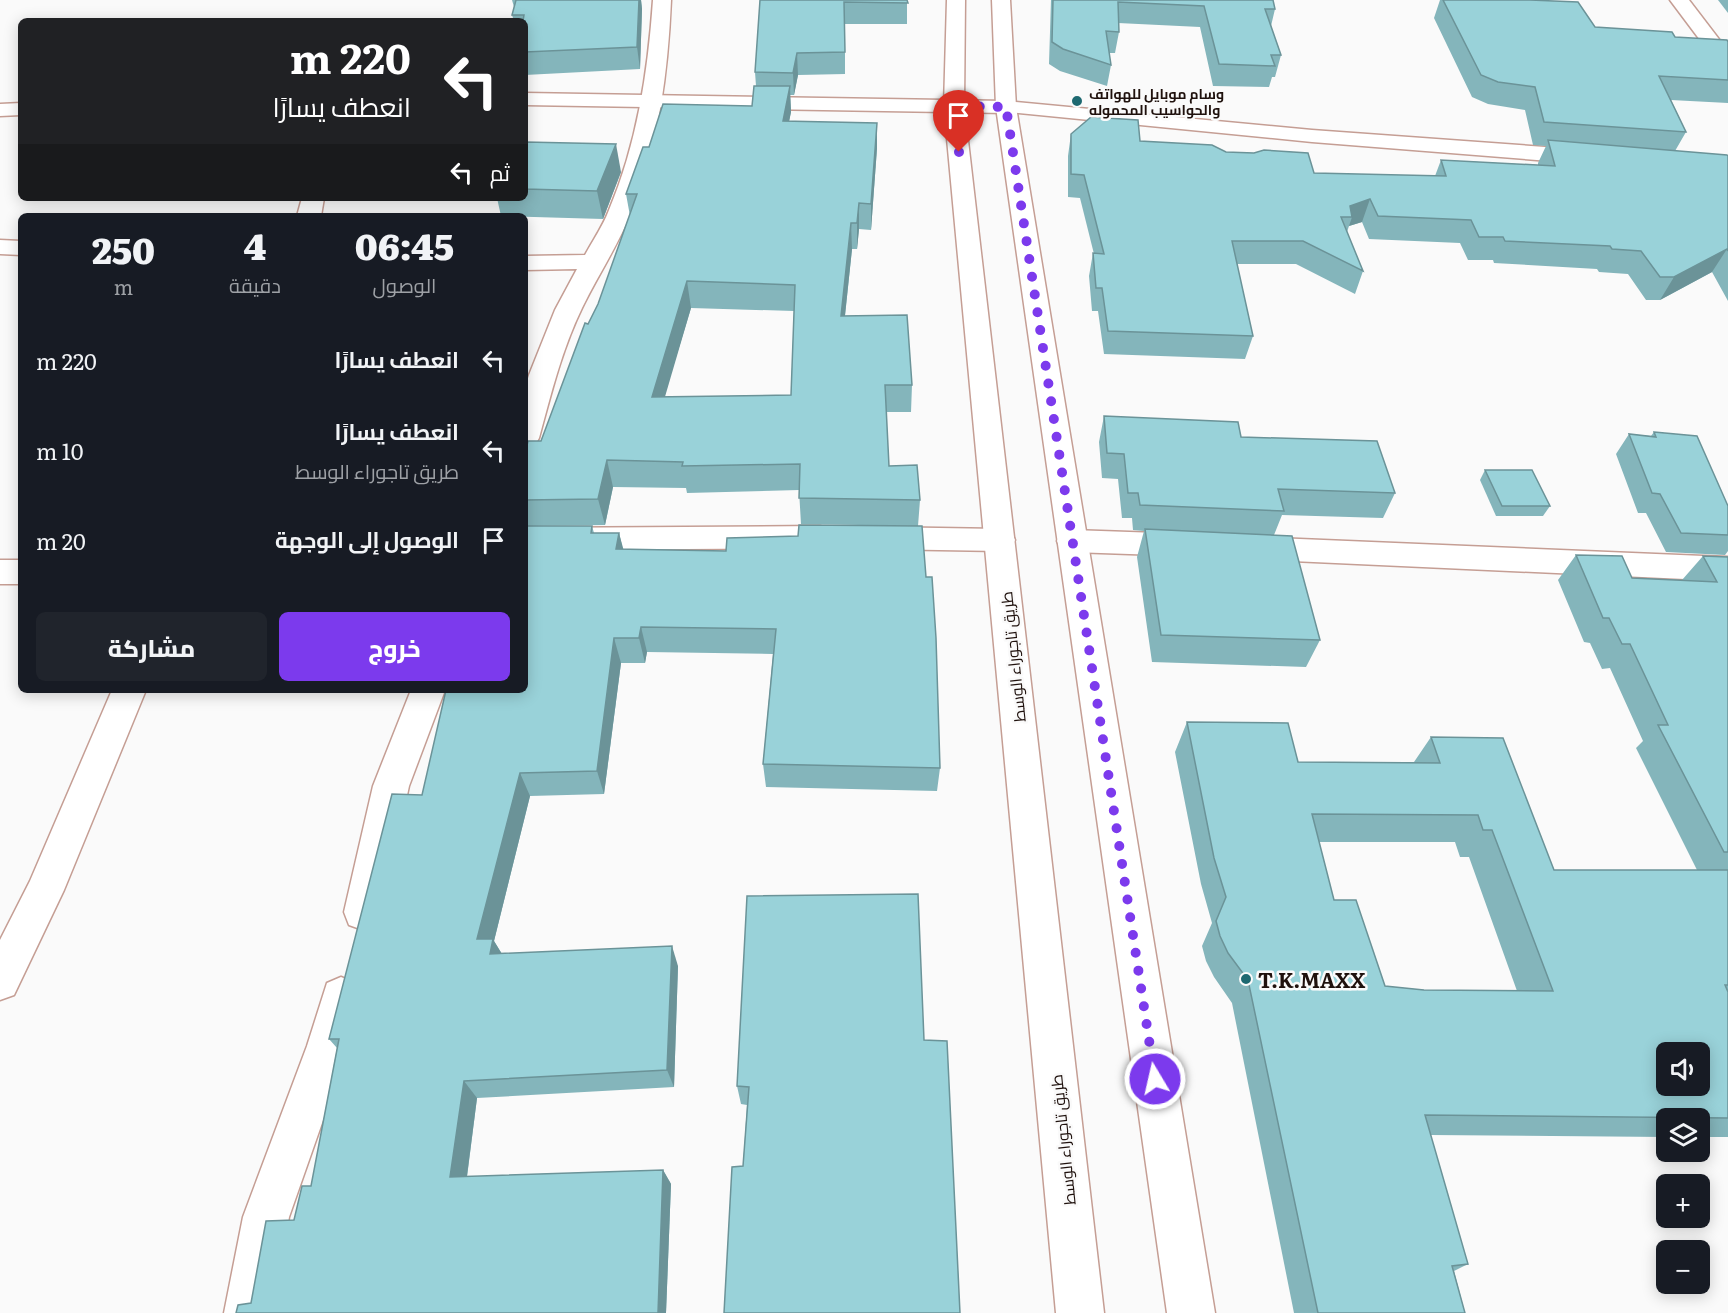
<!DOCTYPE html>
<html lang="ar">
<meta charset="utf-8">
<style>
body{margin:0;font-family:Literata,Cairo,serif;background:#20242c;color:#f1f3f6;direction:rtl;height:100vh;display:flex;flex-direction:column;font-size:22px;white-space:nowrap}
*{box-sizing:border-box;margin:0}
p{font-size:20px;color:#9ea1a6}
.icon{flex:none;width:33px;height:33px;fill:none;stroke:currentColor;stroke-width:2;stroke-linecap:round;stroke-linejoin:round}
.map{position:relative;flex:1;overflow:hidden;direction:ltr}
.sheet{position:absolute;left:18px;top:213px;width:510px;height:480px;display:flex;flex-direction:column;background:#171b24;border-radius:9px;box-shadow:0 3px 15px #0003;direction:rtl}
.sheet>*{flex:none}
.hud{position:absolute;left:18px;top:18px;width:510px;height:183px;border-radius:9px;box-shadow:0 3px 15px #0003;direction:rtl;background:#202124;color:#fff;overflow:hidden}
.buttons{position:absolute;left:1656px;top:1042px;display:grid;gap:12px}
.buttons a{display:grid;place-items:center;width:54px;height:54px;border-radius:9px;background:#171b24;box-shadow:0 3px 15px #0003;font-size:30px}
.pin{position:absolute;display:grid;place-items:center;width:51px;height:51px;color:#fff;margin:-62px -26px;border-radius:50% 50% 50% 0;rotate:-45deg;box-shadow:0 0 6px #0007}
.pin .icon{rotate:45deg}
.me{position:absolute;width:66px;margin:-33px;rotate:351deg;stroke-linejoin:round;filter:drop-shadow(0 0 4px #0008)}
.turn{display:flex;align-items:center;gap:21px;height:126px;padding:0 18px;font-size:27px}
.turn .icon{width:78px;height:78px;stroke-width:2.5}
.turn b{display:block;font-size:42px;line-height:51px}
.then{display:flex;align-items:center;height:57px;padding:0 18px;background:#0003;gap:12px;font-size:22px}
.eta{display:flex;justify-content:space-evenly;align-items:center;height:102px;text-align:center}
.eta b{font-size:36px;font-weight:800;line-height:42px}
.primary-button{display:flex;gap:12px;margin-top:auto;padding:12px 18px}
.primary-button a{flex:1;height:69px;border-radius:9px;background:#7c3aed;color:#fff;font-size:24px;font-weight:800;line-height:69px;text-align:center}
.primary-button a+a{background:#20242c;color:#f1f3f6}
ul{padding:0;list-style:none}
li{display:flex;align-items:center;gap:18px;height:90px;padding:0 18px}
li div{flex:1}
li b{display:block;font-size:22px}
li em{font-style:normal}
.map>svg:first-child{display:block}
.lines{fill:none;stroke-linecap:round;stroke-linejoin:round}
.street-casing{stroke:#c59e94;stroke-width:3}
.secondary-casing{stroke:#c59e94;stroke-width:3}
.primary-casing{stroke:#c59e94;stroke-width:3}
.street{fill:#fff;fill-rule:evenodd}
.secondary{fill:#fff;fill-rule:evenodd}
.primary{fill:#fff;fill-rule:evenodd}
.wall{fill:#84b5bb;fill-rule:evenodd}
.shaded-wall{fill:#6b9398}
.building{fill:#99d2d9;stroke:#6b9398;stroke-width:1.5;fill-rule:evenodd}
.route{stroke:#7c3aed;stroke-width:10;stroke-dasharray:0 18}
.poi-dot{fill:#1e6971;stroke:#fafafa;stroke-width:2}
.labels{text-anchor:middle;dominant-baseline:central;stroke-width:5;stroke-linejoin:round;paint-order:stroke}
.far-poi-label{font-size:14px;font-weight:bold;fill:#1f110d;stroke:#fafafa;text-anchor:start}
.street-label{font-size:16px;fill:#1f110d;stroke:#fafafa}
.near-poi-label{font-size:20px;font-weight:bold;fill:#1f110d;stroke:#fafafa;text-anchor:start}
</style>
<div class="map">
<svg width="1728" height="1313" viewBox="0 0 1728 1313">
<rect width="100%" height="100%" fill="#fafafa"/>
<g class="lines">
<defs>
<g id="street">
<path d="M653 0H671C668 71 659 143 632 210 619 244 598 275 582 308 562 349 551 394 539 438L535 445 525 447V388L529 375 555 310 577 269 525 270V256L585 255C593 240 603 226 609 210 637 144 648 72 653 0Z"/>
<polygon points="1670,0 1689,0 1728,51 1728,70 1721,68"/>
<polygon points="1006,101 1312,130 1587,150 1595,152 1598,157 1595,162 1587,164 1312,142 999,111 996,107 999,103"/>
<polygon points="302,198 324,198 321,216 297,216"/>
<polygon points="0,240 21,241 21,255 0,254"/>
<polygon points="820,526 831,529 835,537 831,545 820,548 525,550 525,528"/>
<polygon points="878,527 1000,529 1011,532 1015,540 1011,548 1000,551 878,549 867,546 863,538 867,530"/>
<polygon points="1072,530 1187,534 1198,537 1202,545 1198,553 1187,556 1072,552 1061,549 1057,541 1061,533"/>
<polygon points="1250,537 1728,557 1728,581 1250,559 1239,556 1235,548 1239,540"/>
<rect x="0" y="560" width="21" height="24"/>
<polygon points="112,690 146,690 64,890 14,995 0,1000 0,940 30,881"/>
<polygon points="411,690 445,690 409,786 382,912 377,925 363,930 349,925 344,912 373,786"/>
<polygon points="341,977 355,983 361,997 349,1046 289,1217 272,1313 224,1313 243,1217 307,1046 327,983"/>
</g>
<g id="secondary">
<polygon points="525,93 1006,101 1013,103 1016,107 1013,111 1006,113 525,105"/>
<polygon points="21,103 21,115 0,116 0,104"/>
</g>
<g id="primary">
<polygon points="947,0 965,0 964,106 1104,1313 1056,1313 944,106"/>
<polygon points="992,0 1010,0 1016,107 1215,1313 1167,1313 996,107"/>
</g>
</defs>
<use href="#street" class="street-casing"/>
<use href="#secondary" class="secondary-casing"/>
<use href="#primary" class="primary-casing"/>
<use href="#street" class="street"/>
<use href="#secondary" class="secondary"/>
<use href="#primary" class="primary"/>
</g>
<g class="wall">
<polygon points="512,0 641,0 642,9 640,69 525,75 525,21 514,21 512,15 514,7"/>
<path d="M760 0H907V24H845V74L798 75 794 95H790L791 112 789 121 877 148 871 230 859 229 857 249H852L845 316 912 385 911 412H886L889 466 920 500 918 526 801 524 799 490 687 493 686 488 613 487 605 525 525 526V500L541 441 598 304 630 216 626 194 649 147 752 106 756 86 755 72ZM691 308 794 311 791 395 664 397Z"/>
<polygon points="1051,0 1273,0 1275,9 1271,26 1281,55 1275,77 1272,77 1269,87 1213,86 1200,27 1118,23 1119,32 1115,53 1109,53 1111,65 1107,86 1060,71 1049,64"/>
<polygon points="1440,0 1530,0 1595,27 1675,37 1728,42 1728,103 1671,100 1686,132 1675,151 1728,156 1728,301 1712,272 1660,300 1646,300 1628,274 1599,272 1597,269 1494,263 1493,260 1468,260 1460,243 1369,239 1362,222 1349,226 1347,232 1363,271 1355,294 1296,264 1237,264 1253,336 1245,359 1104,354 1098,311 1092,311 1089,276 1093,253 1094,254 1080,198 1068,197 1068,156 1071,134 1226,152 1314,173 1435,176 1441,160 1538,165 1538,163 1546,146 1533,145 1525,110 1488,104 1472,97 1434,18"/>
<polygon points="1718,0 1728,0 1728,13"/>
<polygon points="525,142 621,172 603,219 501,216 497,198 525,198"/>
<polygon points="1104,416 1241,437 1395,493 1383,518 1282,515 1274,535 1320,640 1306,667 1152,662 1137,557 1144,531 1133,530 1132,518 1122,518 1118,479 1102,478 1099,442"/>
<polygon points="1654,432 1728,506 1728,551 1725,555 1666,552 1646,513 1638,513 1616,454 1629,434 1651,436"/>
<polygon points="1485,470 1550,506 1543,516 1496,516 1480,480"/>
<polygon points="592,526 594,533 619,533 623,550 726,551 940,768 937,791 766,787 763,764 773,654 647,652 645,663 621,663 604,794 530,796 494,941 502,954 678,966 674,1087 477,1098 467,1177 663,1170 671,1184 666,1313 236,1313 251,1303 311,1186 337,1048 329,1039 422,795"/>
<path d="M1576 555 1632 578 1682 580 1703 556 1728 557V1137H1700V1119H1666V1137L1430 1135 1468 1264 1454 1271 1465 1313H1294L1232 1003 1214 977 1206 961 1202 946 1212 923 1201 884 1175 752 1187 722 1298 762H1414L1431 737 1554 870H1697L1636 748 1643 741 1610 668 1602 669 1590 643 1584 642 1558 580ZM1319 842H1455L1460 857H1469L1517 991 1424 990 1385 986 1334 900Z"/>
<polygon points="924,1040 743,1166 747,1105 741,1104 737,1086"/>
</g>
<g class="shaded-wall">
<polygon points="639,0 641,0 642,9 640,69 637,47"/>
<polygon points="797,53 798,75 794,95 793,73"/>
<polygon points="790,86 791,112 784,147 783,121"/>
<polygon points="877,123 877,148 871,230 871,204"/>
<polygon points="616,144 621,172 603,219 597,191"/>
<polygon points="1370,199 1362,222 1349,226 1352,217 1350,206"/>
<polygon points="859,203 859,229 857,249 857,223"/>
<polygon points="851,223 852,249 842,343 841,316"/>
<polygon points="1727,249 1712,272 1660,300 1674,277"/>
<polygon points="687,281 691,308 657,424 652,397"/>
<polygon points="607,460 613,487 605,525 598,499"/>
<polygon points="619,533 626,559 616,549"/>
<polygon points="641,627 647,652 645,663 639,638"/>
<polygon points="614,638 621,663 604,794 597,771"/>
<polygon points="520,773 530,796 494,941 505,959 503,974 477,939"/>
<polygon points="672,946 678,966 674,1087 667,1070"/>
<polygon points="464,1081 477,1098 465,1191 450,1177"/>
<polygon points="663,1170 671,1184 666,1313 658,1313"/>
</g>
<g class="building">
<polygon points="516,0 639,0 637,47 525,52 525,21 523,21 524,15 512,15"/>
<polygon points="760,0 907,0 908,3 844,2 845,52 797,53 793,73 755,72"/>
<polygon points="1053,0 1273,0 1275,9 1265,9 1281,55 1271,55 1275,66 1219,64 1204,6 1118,2 1119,32 1106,31 1111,65 1063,49 1052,42"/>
<polygon points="1443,0 1530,0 1578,2 1595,27 1672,32 1675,37 1727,40 1728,42 1728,80 1659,76 1686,132 1544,122 1535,87 1498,82 1481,75"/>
<path d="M754 86H790L783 121 877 123 871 204 859 203 857 223H851L841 316 907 315 912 385H885L889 466 917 465 920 500 799 498 800 464 682 466 683 462 607 460 598 499 525 500V453L528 441H541L585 323 588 324 598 304 637 194H626L643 147H649L663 104 752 106ZM687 281 795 285 791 395 652 397Z"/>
<polygon points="1091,117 1138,120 1140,141 1212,145 1226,152 1254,153 1264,150 1308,153 1314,173 1446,176 1441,160 1555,166 1548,140 1727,155 1728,156 1728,251 1727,249 1674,277 1660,277 1641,251 1612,249 1610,246 1505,241 1503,237 1479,237 1471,220 1378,216 1370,199 1350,206 1352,217 1341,217 1363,271 1303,241 1232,241 1253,336 1108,331 1102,288 1096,288 1093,253 1104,254 1084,175 1071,174 1071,134"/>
<polygon points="525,142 616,144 597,191 525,189"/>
<polygon points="1104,416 1238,422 1241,437 1377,441 1395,493 1278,489 1284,511 1140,505 1138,493 1128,493 1124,454 1107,453"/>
<polygon points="1654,432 1697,436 1728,506 1728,535 1681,533 1660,494 1652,493 1629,434 1656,437"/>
<polygon points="1485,470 1532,470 1550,506 1502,506"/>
<polygon points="799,525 922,526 926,577 932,577 936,638 940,768 763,764 776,629 641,627 639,638 614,638 597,771 520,773 477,939 493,939 490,954 672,946 667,1070 464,1081 450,1177 663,1170 658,1313 236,1313 238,1305 251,1303 266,1221 294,1220 302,1186 311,1186 339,1039 329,1039 392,794 422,795 446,690 525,690 525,526 592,526 591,533 619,533 616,549 726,551 727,538 798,536"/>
<polygon points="1145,529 1292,536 1320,640 1161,635"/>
<polygon points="1576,555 1622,556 1632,578 1717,582 1703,556 1728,557 1728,852 1724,852 1658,725 1668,725 1630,644 1622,644 1609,618 1603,618"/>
<path d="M1187 722 1288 723 1298 762 1440 763 1431 737 1503 738 1554 870H1728V985H1725L1728 992V1118L1425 1115 1468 1264 1452 1266 1465 1313H1318L1248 980 1228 953 1220 936 1216 921 1226 897 1214 858ZM1312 814 1478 815 1483 830H1492L1553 991 1424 990 1385 986 1356 900H1334ZM1666 1053H1700V1086H1666Z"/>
<polygon points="918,894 924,1040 947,1041 960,1313 724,1313 732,1167 743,1166 749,1087 737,1086 747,896"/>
</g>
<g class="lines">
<polyline class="route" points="959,152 954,106 1006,107 1155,1079"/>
</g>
<g class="poi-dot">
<circle cx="1077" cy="101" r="6"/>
<circle cx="1246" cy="979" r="6"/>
</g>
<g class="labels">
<g class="far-poi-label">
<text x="1089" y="93">وسام موبايل للهواتف<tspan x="1089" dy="16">والحواسيب المحموله</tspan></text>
</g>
<g class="street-label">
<text transform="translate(1012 657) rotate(-96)">طريق تاجوراء الوسط</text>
<text transform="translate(1062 1140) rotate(-96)">طريق تاجوراء الوسط</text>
</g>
<g class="near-poi-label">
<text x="1258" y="979">T.K.MAXX</text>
</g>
</g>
</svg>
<div class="buttons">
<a><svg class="icon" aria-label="sound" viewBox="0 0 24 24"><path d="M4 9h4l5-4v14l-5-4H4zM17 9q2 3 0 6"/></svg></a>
<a><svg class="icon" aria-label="layers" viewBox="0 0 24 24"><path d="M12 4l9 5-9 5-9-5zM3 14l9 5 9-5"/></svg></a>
<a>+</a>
<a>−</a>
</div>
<div class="pin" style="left:959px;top:152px;background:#d93025"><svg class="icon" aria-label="arrive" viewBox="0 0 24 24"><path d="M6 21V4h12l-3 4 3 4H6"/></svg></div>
<svg class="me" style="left:1155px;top:1079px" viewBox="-20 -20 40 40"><circle r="17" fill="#7c3aed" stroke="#fff" stroke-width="3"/><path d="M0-11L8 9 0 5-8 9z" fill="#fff"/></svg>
<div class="hud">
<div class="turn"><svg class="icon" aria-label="left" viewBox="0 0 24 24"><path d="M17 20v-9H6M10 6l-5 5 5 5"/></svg><div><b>220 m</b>انعطف يسارًا</div></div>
<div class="then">ثم<svg class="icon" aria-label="left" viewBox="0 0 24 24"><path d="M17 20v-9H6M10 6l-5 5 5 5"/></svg></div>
</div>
<section class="sheet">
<div class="eta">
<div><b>06:45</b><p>الوصول</p></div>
<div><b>4</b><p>دقيقة</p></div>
<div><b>250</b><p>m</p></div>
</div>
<ul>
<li><svg class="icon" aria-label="left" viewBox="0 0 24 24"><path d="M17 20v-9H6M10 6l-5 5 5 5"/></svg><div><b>انعطف يسارًا</b></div><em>220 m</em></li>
<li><svg class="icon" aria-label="left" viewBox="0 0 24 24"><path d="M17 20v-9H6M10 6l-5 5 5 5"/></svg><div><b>انعطف يسارًا</b><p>طريق تاجوراء الوسط</p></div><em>10 m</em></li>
<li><svg class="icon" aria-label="arrive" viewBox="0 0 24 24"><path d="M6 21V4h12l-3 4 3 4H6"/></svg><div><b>الوصول إلى الوجهة</b></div><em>20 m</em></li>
</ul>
<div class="primary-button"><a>خروج</a><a>مشاركة</a></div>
</section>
</div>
